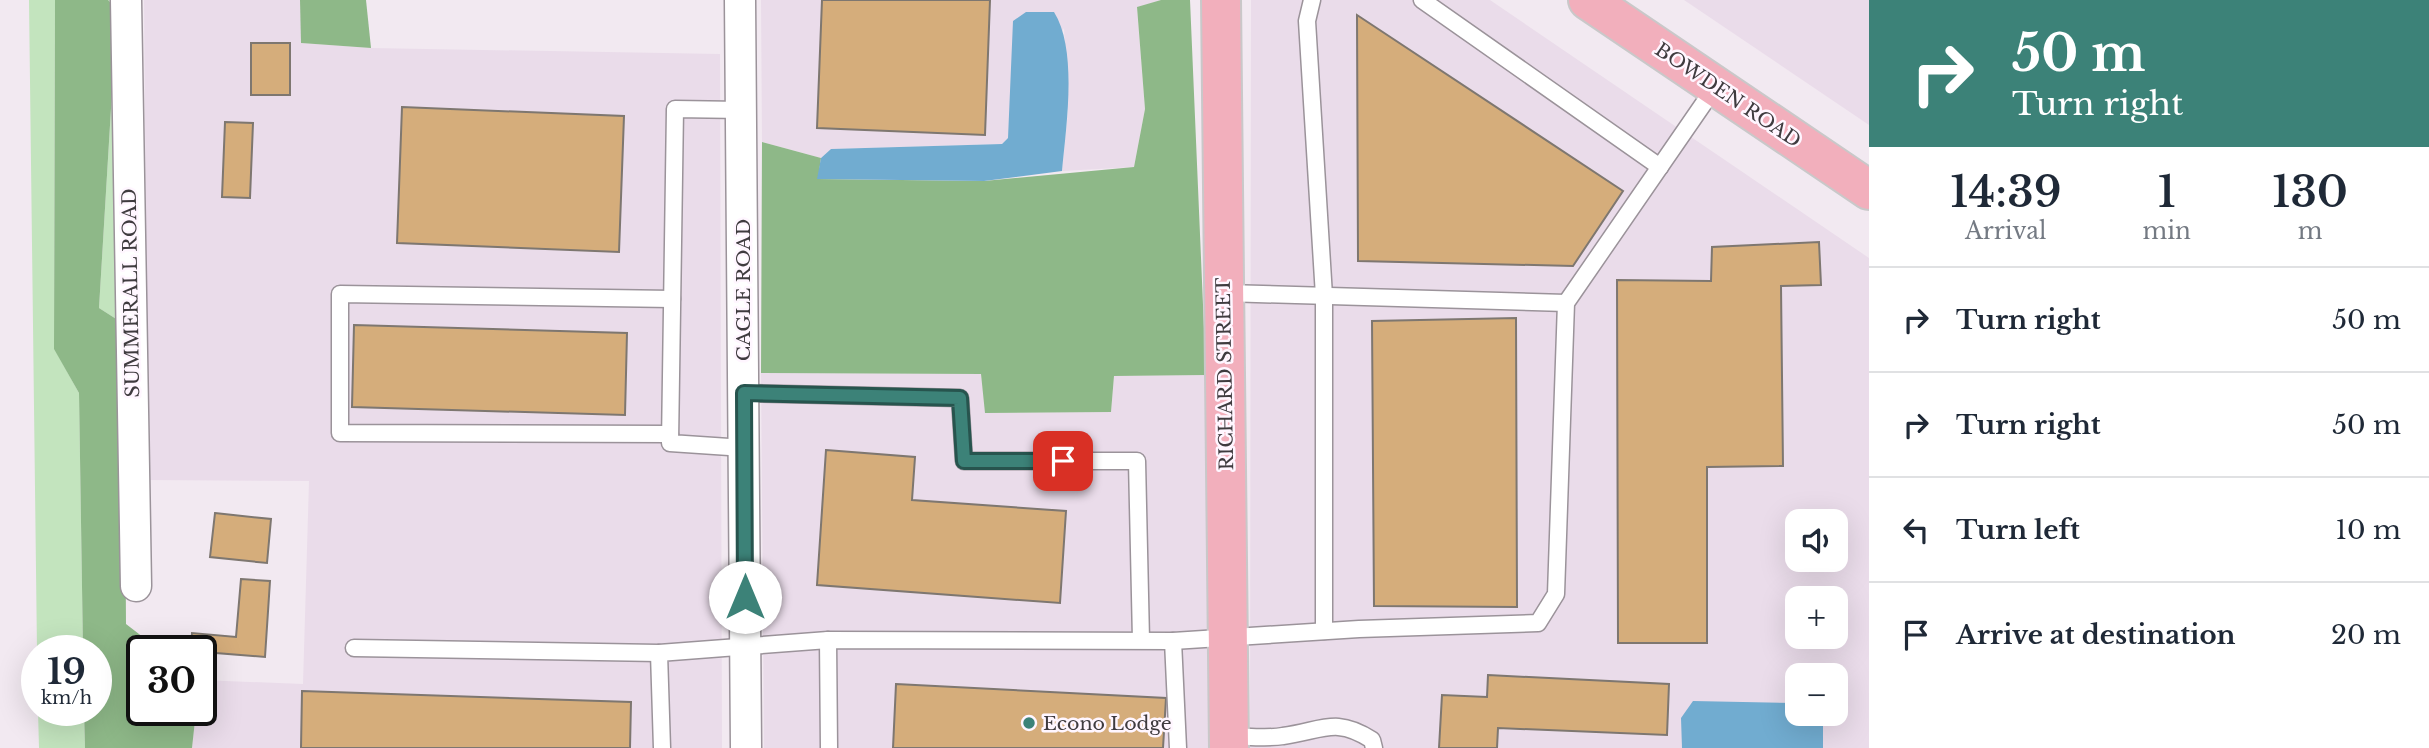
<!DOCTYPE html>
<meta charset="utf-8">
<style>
body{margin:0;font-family:"Libre Baskerville",serif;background:#f6f6f7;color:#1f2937;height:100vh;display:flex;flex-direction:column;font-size:26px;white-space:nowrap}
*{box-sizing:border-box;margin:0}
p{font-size:23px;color:#747a83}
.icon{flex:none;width:38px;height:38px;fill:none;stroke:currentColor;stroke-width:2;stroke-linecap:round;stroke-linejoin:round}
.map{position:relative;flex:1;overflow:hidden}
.panel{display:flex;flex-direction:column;background:#fff;width:560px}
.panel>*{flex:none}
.guide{background:#3c8278;color:#fff;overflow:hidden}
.buttons{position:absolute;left:1785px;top:509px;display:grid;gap:14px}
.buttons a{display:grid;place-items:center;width:63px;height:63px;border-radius:14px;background:#fff;box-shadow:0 7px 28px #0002;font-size:35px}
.speed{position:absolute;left:21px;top:635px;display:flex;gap:14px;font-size:35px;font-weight:700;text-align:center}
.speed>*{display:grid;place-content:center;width:91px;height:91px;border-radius:50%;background:#fff;box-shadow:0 7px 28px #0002;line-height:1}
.speed small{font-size:18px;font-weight:400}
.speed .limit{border:4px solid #111;border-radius:10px;background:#fff;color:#111}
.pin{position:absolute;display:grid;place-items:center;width:60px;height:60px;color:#fff;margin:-30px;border-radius:14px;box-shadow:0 4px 10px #0006}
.me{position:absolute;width:77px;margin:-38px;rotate:0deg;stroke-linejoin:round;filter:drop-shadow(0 0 5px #0008)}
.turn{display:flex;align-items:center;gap:24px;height:147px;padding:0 28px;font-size:32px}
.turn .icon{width:91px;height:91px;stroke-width:2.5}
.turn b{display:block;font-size:49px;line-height:60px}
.eta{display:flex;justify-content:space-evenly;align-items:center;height:119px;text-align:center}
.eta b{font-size:42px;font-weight:600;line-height:49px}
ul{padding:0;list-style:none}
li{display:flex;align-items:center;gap:21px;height:105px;padding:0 28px;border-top:2px solid #e0e1e3}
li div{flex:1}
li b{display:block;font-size:26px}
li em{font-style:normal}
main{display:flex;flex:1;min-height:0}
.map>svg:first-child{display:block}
.built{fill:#eadcea;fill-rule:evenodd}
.green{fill:#c3e4be}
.forest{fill:#8eb888}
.water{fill:#71acd0}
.building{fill:#d5ad7b;stroke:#7e7770;stroke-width:2}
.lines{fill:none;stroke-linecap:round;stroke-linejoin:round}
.service-casing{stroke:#9b939a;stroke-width:19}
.minor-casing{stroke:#9b939a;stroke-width:33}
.primary-casing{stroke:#c9c8c9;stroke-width:42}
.service{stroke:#fff;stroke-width:16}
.minor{stroke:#fff;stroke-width:30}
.primary{stroke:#f2afbc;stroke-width:38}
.route-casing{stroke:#27544e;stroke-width:18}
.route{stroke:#3c8278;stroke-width:12}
.poi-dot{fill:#3c8278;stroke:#fff6ff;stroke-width:2.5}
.labels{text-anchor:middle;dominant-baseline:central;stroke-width:5;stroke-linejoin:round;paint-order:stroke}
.street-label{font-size:19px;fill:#3f3b3f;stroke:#fff6ff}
.poi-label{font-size:19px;fill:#3f3b3f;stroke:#fff6ff;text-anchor:start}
</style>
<main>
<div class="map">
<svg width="1869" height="748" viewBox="0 0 1869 748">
<rect width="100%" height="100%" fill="#f2e9f1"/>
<g class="built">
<polygon points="144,0 300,0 302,43 371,48 720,54 722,748 192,748 196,711 201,710 201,680 303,684 309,481 148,480"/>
<polygon points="761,0 1161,0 1137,8 1145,109 1134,167 1062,171 1068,111 1064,28 1008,138 1002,144 831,149 821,158 762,142"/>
<path d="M1251 0H1490L1869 258V748H1250ZM1797 522H1836V560H1797ZM1797 598H1836V637H1797ZM1797 676H1836V714H1797Z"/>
<polygon points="1684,0 1869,0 1869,125"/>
<polygon points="761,373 981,374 986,413 1111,412 1114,376 1206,375 1212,748 764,748"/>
</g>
<g class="green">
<polygon points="29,0 55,0 54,348 79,393 83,651 37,651"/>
<polygon points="108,0 119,0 124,324 99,308 117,9"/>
<polygon points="38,711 84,711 85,748 39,748"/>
</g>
<g class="forest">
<polygon points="55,0 108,0 117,9 99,308 124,324 126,624 161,651 142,651 142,710 196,711 192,748 85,748 84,711 96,710 96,651 83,651 79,393 54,349"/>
<polygon points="300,0 366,0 371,48 301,43"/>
<polygon points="1161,0 1190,0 1206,375 1114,376 1111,412 985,413 981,374 761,373 762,142 821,158 818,179 984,181 1134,167 1145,109 1137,7"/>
</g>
<g class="water">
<path d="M1026 12H1054C1078 50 1066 127 1062 171L984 181 817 179 821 158 831 149 1002 144 1008 138 1013 21Z"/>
<polygon points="1693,701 1797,703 1797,714 1823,716 1823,748 1682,748 1681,718"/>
</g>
<g class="building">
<polygon points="822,0 990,0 985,135 817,128"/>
<polygon points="1357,15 1623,191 1573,266 1358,261"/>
<rect x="251" y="43" width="39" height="52"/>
<polygon points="402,107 624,116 619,252 397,243"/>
<polygon points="225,122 253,123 250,198 222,197"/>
<polygon points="1819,242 1821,285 1781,286 1783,466 1707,467 1707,643 1618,643 1617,280 1711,281 1712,247"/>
<polygon points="1516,318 1517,607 1374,606 1372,321"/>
<polygon points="354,325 627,333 625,415 352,407"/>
<polygon points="826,450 915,457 912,500 1066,511 1060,603 817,585"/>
<polygon points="215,513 271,519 267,563 210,557"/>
<polygon points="241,579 270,581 265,657 191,651 192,633 236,637"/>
<polygon points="1488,675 1669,684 1667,735 1498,728 1497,748 1439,748 1442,695 1487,697"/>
<polygon points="896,684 1166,698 1163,748 893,748"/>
<polygon points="302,691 631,702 630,748 301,748"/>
</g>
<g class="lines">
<defs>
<g id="service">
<polyline points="1312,0 1307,21 1324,296 1324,631"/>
<polyline points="1422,0 1660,167"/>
<polyline points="742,110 675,109 670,443 744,448"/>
<polyline points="1225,293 1566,303"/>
<polyline points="744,393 960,398 964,461 1137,461 1141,640"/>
<polyline points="670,434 340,433 340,294 672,299"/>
<polyline points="828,640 829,748"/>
<polyline points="1173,641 1178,748"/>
<polyline points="354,648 659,653"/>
<path d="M1228 736C1246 736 1266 739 1283 736 1322 731 1335 716 1372 740L1374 748"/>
<polyline points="662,748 659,653 828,640 1173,641 1359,629 1538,623 1556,594 1566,303 1715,87"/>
</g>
<g id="minor">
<polyline points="126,0 136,586"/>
<polyline points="740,0 746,748"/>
</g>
<g id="primary">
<polyline points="1221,0 1229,748"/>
<polyline points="1588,0 1869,190"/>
</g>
</defs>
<use href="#service" class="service-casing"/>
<use href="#minor" class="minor-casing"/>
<use href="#primary" class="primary-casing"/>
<use href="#service" class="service"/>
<use href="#minor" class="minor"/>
<use href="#primary" class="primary"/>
</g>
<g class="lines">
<defs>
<polyline id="route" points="745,597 744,393 960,398 964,461 1063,461"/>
</defs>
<use href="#route" class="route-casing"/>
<use href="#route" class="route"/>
</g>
<circle class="poi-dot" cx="1029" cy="723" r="7"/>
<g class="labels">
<g class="street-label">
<text transform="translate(1728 95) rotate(34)">BOWDEN ROAD</text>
<text transform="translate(743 290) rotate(-90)">CAGLE ROAD</text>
<text transform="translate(131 293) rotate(-91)">SUMMERALL ROAD</text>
<text transform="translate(1225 374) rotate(-91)">RICHARD STREET</text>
</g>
<g class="poi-label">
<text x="1043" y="723">Econo Lodge</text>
</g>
</g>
</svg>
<div class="buttons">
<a><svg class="icon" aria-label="sound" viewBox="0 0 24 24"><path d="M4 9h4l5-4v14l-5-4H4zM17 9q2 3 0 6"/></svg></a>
<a>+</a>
<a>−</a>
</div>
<div class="speed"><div>19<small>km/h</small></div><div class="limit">30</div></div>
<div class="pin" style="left:1063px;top:461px;background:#d93025"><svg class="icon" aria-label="arrive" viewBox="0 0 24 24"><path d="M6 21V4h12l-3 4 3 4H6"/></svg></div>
<svg class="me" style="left:745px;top:597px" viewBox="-20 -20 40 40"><circle r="19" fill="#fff"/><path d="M0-13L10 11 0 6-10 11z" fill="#3c8278"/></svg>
</div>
<section class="panel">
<div class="guide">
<div class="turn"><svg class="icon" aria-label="right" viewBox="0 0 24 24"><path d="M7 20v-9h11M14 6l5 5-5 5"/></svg><div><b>50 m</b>Turn right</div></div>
</div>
<div class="eta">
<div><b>14:39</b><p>Arrival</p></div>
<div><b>1</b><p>min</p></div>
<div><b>130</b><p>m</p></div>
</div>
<ul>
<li><svg class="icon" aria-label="right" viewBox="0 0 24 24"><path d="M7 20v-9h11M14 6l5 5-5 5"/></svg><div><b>Turn right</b></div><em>50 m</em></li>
<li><svg class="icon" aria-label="right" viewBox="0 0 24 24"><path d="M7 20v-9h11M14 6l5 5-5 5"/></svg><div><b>Turn right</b></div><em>50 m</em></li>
<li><svg class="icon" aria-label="left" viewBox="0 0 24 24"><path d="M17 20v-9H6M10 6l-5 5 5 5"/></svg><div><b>Turn left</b></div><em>10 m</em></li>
<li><svg class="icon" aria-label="arrive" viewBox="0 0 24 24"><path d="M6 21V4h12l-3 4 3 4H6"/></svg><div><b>Arrive at destination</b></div><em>20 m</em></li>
</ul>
</section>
</main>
